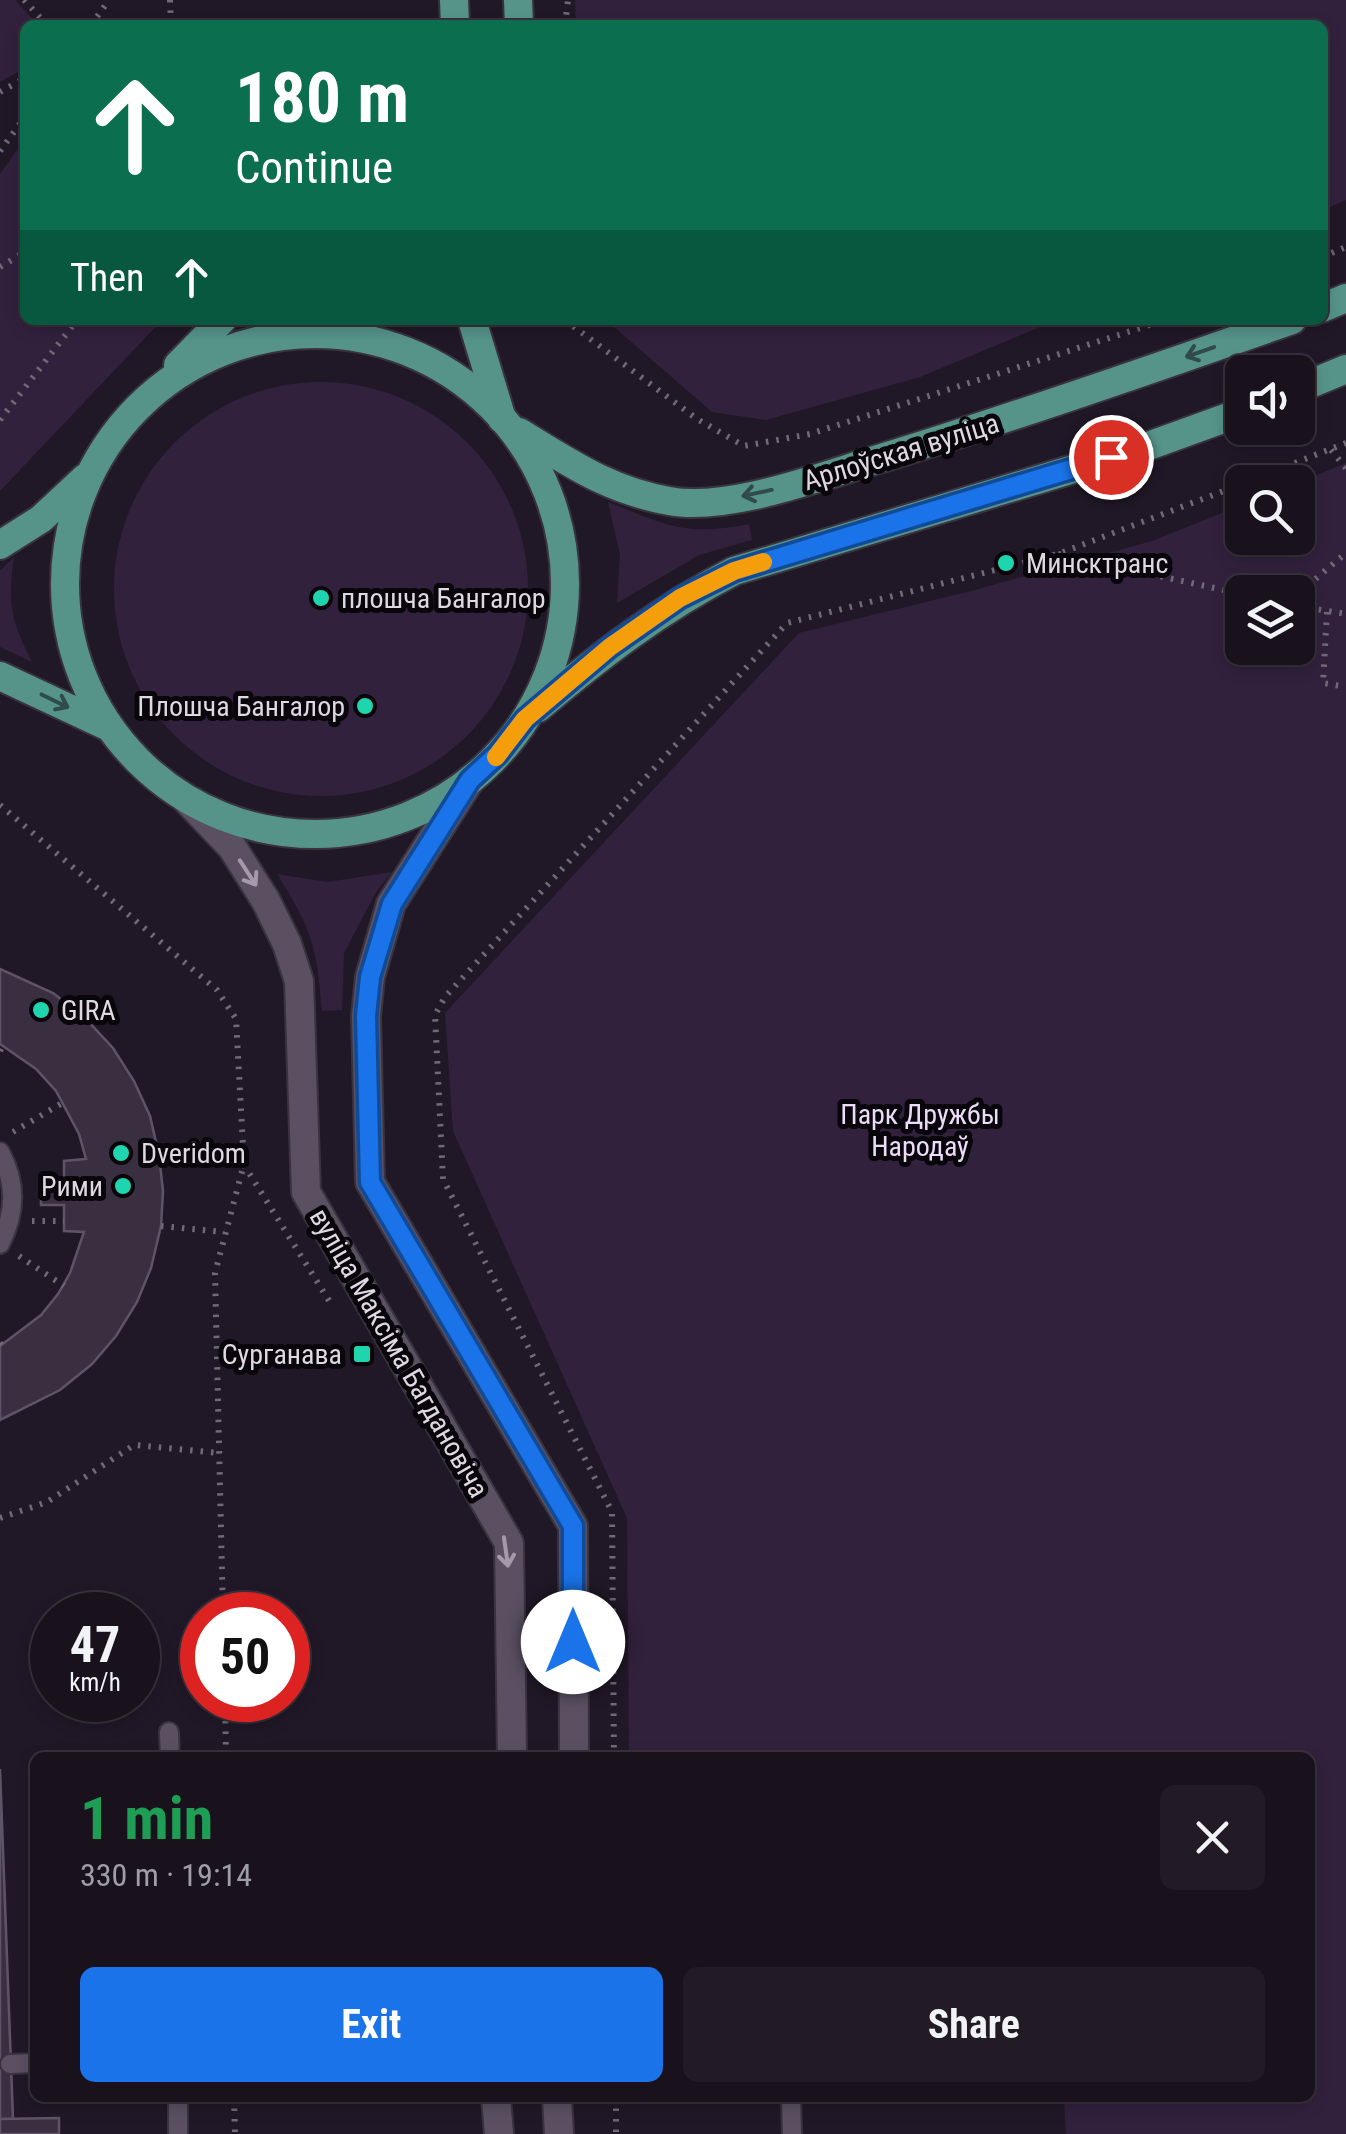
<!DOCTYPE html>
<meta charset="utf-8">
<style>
body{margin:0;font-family:"Roboto Condensed",sans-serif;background:#221b26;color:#f1f3f6;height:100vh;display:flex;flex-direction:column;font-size:38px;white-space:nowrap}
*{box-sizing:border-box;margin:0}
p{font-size:32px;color:#9f9ea4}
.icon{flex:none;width:55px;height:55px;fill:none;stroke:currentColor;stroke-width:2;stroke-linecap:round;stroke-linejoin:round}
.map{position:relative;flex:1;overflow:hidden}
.sheet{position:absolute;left:30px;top:1752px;width:1285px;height:350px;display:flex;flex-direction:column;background:#19121d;border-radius:15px;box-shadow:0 5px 15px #0003,0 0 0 2px #37323b}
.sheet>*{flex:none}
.hud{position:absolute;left:20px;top:20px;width:1308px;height:305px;border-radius:15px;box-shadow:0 5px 15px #0003,0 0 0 2px #37323b;background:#0b6e4f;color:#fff;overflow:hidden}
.controls{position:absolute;left:1225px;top:355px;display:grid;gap:20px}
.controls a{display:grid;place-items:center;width:90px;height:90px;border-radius:15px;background:#19121d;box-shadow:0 5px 15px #0003,0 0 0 2px #37323b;font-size:50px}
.speed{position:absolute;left:30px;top:1592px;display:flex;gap:20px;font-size:50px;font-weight:700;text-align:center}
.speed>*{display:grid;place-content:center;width:130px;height:130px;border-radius:50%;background:#19121d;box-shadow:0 5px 15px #0003,0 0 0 2px #37323b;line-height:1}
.speed small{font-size:25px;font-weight:400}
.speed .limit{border:15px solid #d22;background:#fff;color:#111}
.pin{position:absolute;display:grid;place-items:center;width:85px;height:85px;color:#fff;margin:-42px;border:5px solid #fff;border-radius:50%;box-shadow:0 2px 10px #0007}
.me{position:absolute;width:110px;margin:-55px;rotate:0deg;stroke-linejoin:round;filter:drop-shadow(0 0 8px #0008)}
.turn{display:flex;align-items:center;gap:35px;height:210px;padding:0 50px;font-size:45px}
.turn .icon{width:130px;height:130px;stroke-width:2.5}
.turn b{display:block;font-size:70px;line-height:85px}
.then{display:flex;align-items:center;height:95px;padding:0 50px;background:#0003;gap:20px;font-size:38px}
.round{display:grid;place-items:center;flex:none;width:105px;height:105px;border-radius:15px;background:#221b26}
.overview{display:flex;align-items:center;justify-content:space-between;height:170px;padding:0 50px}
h1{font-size:60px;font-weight:700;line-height:75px;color:#1e9e55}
.cta{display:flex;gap:20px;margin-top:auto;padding:20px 50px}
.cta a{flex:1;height:115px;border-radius:15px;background:#1a73e8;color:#fff;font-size:40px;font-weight:700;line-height:115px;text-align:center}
.cta a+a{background:#221b26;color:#f1f3f6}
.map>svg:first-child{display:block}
.green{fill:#32213d;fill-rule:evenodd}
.building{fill:#392f40;stroke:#5f5467;stroke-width:2.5}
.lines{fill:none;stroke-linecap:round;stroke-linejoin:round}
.service-casing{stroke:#39333e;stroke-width:22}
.secondary-casing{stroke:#39333e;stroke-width:32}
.primary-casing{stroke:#39333e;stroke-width:32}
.path{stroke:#716976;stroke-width:6;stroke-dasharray:2.5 8;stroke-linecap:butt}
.service{stroke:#5a5062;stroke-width:18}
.secondary{stroke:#5a5062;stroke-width:28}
.primary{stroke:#56948a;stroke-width:28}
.oneway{stroke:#2f4c4a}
.oneway2{stroke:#a39ba9}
.route-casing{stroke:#114b97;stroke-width:25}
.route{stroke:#1a73e8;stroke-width:18}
.slow{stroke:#f59e0b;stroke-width:18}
.poi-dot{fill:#1fd5b0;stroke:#08050b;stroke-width:4}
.labels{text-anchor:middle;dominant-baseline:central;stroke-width:10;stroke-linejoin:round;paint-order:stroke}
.street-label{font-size:28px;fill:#ded8e3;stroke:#08050b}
.poi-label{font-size:28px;fill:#ded8e3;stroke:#08050b;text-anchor:start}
.park-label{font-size:28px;fill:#ecdcf7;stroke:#08050b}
</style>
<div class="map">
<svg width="1346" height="2134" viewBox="0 0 1346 2134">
<rect width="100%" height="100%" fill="#211827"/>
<g class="green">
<polygon points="0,0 15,0 38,25 25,25 25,68 0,82"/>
<polygon points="575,0 1346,0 1346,200 1323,210 1322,25 576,25"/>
<polygon points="25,139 25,320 162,320 0,491 0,174"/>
<polygon points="606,320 1057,320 920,377 766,420 712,412"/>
<circle cx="321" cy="589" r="207"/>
<path d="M1346 463V2134H1066L1064 2098H1310V1758L629 1757 627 1518 453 1131 445 1013 799 633 971 591 1152 541 1242 505V538H1298V483ZM1298 592V648H1242V592Z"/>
<path d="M608 502C666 525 685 537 749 524L752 540 699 555 617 603 620 555Z"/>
<path d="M14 557C7 604 11 620 32 662L0 647V571Z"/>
<path d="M392 872 376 892 344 953 342 1010 322 1011C317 947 312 929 277 874L327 882Z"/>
</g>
<g class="building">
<polygon points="0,969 53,993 84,1017 113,1048 134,1081 150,1116 159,1155 163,1191 161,1226 151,1268 137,1302 116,1336 92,1364 60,1390 0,1420 0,1346 41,1315 58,1294 70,1273 84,1232 64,1231 64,1205 41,1205 41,1187 64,1187 64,1161 86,1159 79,1134 56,1091 36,1069 0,1044"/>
<polygon points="0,1769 13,2119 0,2119"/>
<polygon points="59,2118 59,2134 0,2134 0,2119"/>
</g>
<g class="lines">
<defs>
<g id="service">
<path d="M0 1152C17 1183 16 1213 0 1244"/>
<polyline points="169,1732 170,1758"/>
<polyline points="10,2064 35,2063"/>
<polyline points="178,2098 178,2134"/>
<polyline points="791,2098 792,2134"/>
</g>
<g id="secondary">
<polyline points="470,780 391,904 370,977 366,1016 370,1182 573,1526 574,1758"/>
<polyline points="186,799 232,847 266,901 287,944 299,981 306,1192 509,1543 512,1758"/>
<polyline points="496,2098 499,2134"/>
<polyline points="557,2098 559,2134"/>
</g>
<g id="primary">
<polyline points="454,0 455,25"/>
<polyline points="518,0 519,25"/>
<polyline points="1322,308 1346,298"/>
<polyline points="472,320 502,419"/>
<circle cx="315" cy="584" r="250"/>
<polyline points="178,365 222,320"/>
<polyline points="1298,389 1346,369"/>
<path d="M519 432C570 463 608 490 669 501 727 512 819 477 875 460 1015 417 1153 369 1292 320"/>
<polyline points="0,545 41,519 85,478"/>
<polyline points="0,676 109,727"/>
<path d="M538 708C601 655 659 610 734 571L1140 449 1242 412"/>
</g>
</defs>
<use href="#service" class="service-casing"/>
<use href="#secondary" class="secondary-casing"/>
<use href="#primary" class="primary-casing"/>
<g class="path">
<polyline points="24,0 47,25"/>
<polyline points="170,0 171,25"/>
<polyline points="91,25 109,0"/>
<polyline points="565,25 568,0"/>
<polyline points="0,92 25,78"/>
<polyline points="0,151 25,117"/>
<polyline points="1322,257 1346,247"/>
<polyline points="0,267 25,252"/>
<polyline points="565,320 697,419 744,446 810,434 1165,320"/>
<polyline points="0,420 77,320"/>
<polyline points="1331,450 1346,468"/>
<polyline points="1246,482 1346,443"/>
<polyline points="1058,554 1242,594"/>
<polyline points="1298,606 1346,614"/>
<polyline points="1311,609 1313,581 1346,553"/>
<polyline points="1327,612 1323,683 1346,687"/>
<polyline points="0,805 217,990 236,1019 244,1164 215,1273 223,1615"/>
<polyline points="0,1051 3,1045"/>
<polyline points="13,1132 64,1102"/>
<polyline points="244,1165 333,1307"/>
<polyline points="32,1221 64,1221"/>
<polyline points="161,1226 224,1232"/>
<polyline points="19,1256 64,1286"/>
<polyline points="0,1343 2,1345"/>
<polyline points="0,1518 47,1502 134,1445 219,1453"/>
<polyline points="225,1700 226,1758"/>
<polyline points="614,1758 612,1512 443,1179 435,1015 445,997 787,623 1058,554 1242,484"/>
<polyline points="234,2098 235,2134"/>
<polyline points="616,2098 616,2134"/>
</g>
<use href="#service" class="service"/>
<use href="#secondary" class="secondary"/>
<use href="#primary" class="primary"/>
</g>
<defs><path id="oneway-shaft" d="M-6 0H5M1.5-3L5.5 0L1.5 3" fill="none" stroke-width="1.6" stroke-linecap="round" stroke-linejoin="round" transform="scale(2.5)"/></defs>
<g class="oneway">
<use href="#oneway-shaft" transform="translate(1200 352) rotate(161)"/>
<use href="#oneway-shaft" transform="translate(757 493) rotate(168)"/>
<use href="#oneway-shaft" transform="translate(55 701) rotate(26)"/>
</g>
<g class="oneway2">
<use href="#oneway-shaft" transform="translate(248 873) rotate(57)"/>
<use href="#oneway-shaft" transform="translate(506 1552) rotate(82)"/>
</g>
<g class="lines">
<defs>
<polyline id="route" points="573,1642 573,1526 370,1182 366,1016 370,977 392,904 470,780 498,754 525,719 610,647 680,598 734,571 1111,457"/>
</defs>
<use href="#route" class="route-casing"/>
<use href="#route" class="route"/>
<polyline class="slow" points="496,757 525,719 610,647 680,598 734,571 763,562"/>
</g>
<g class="poi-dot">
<circle cx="1006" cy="563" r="10"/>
<circle cx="321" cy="598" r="10"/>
<circle cx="365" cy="706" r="10"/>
<circle cx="41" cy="1010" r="10"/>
<circle cx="121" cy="1153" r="10"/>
<circle cx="123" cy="1186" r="10"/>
<rect x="352" y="1344" width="20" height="20" rx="5"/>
</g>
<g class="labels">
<g class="street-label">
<text transform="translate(901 452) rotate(-17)">Арлоўская вуліца</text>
<text transform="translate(399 1353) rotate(60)">вуліца Максіма Багдановіча</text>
</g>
<g class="poi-label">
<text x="1026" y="563">Минсктранс</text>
<text x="341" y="598">плошча Бангалор</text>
<text x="345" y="706" text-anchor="end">Плошча Бангалор</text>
<text x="61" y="1010">GIRA</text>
<text x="141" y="1153">Dveridom</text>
<text x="103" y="1186" text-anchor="end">Рими</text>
<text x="342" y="1354" text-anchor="end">Сурганава</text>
</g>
<g class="park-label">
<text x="920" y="1114">Парк Дружбы<tspan x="920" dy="32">Народаў</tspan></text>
</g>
</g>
</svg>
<div class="controls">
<a><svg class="icon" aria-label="sound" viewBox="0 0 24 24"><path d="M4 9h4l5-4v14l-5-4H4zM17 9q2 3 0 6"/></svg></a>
<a><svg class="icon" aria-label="search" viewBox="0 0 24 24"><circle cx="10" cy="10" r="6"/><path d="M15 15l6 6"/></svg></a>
<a><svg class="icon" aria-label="layers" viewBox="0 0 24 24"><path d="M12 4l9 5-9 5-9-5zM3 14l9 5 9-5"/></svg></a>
</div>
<div class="speed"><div>47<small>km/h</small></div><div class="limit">50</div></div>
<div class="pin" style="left:1111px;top:457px;background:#d93025"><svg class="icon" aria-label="arrive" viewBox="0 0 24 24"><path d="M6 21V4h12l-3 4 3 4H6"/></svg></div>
<svg class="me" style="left:573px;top:1642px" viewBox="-20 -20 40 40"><circle r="19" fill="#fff"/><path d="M0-13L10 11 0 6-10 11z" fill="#1a73e8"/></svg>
<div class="hud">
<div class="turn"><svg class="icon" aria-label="ahead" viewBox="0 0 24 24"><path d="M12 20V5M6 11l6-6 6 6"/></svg><div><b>180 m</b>Continue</div></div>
<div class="then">Then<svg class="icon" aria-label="ahead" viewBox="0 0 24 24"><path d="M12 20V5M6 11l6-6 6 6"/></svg></div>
</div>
<section class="sheet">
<div class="overview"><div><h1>1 min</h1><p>330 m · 19:14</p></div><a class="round"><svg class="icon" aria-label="close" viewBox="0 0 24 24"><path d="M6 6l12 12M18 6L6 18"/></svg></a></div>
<div class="cta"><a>Exit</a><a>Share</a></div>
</section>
</div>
